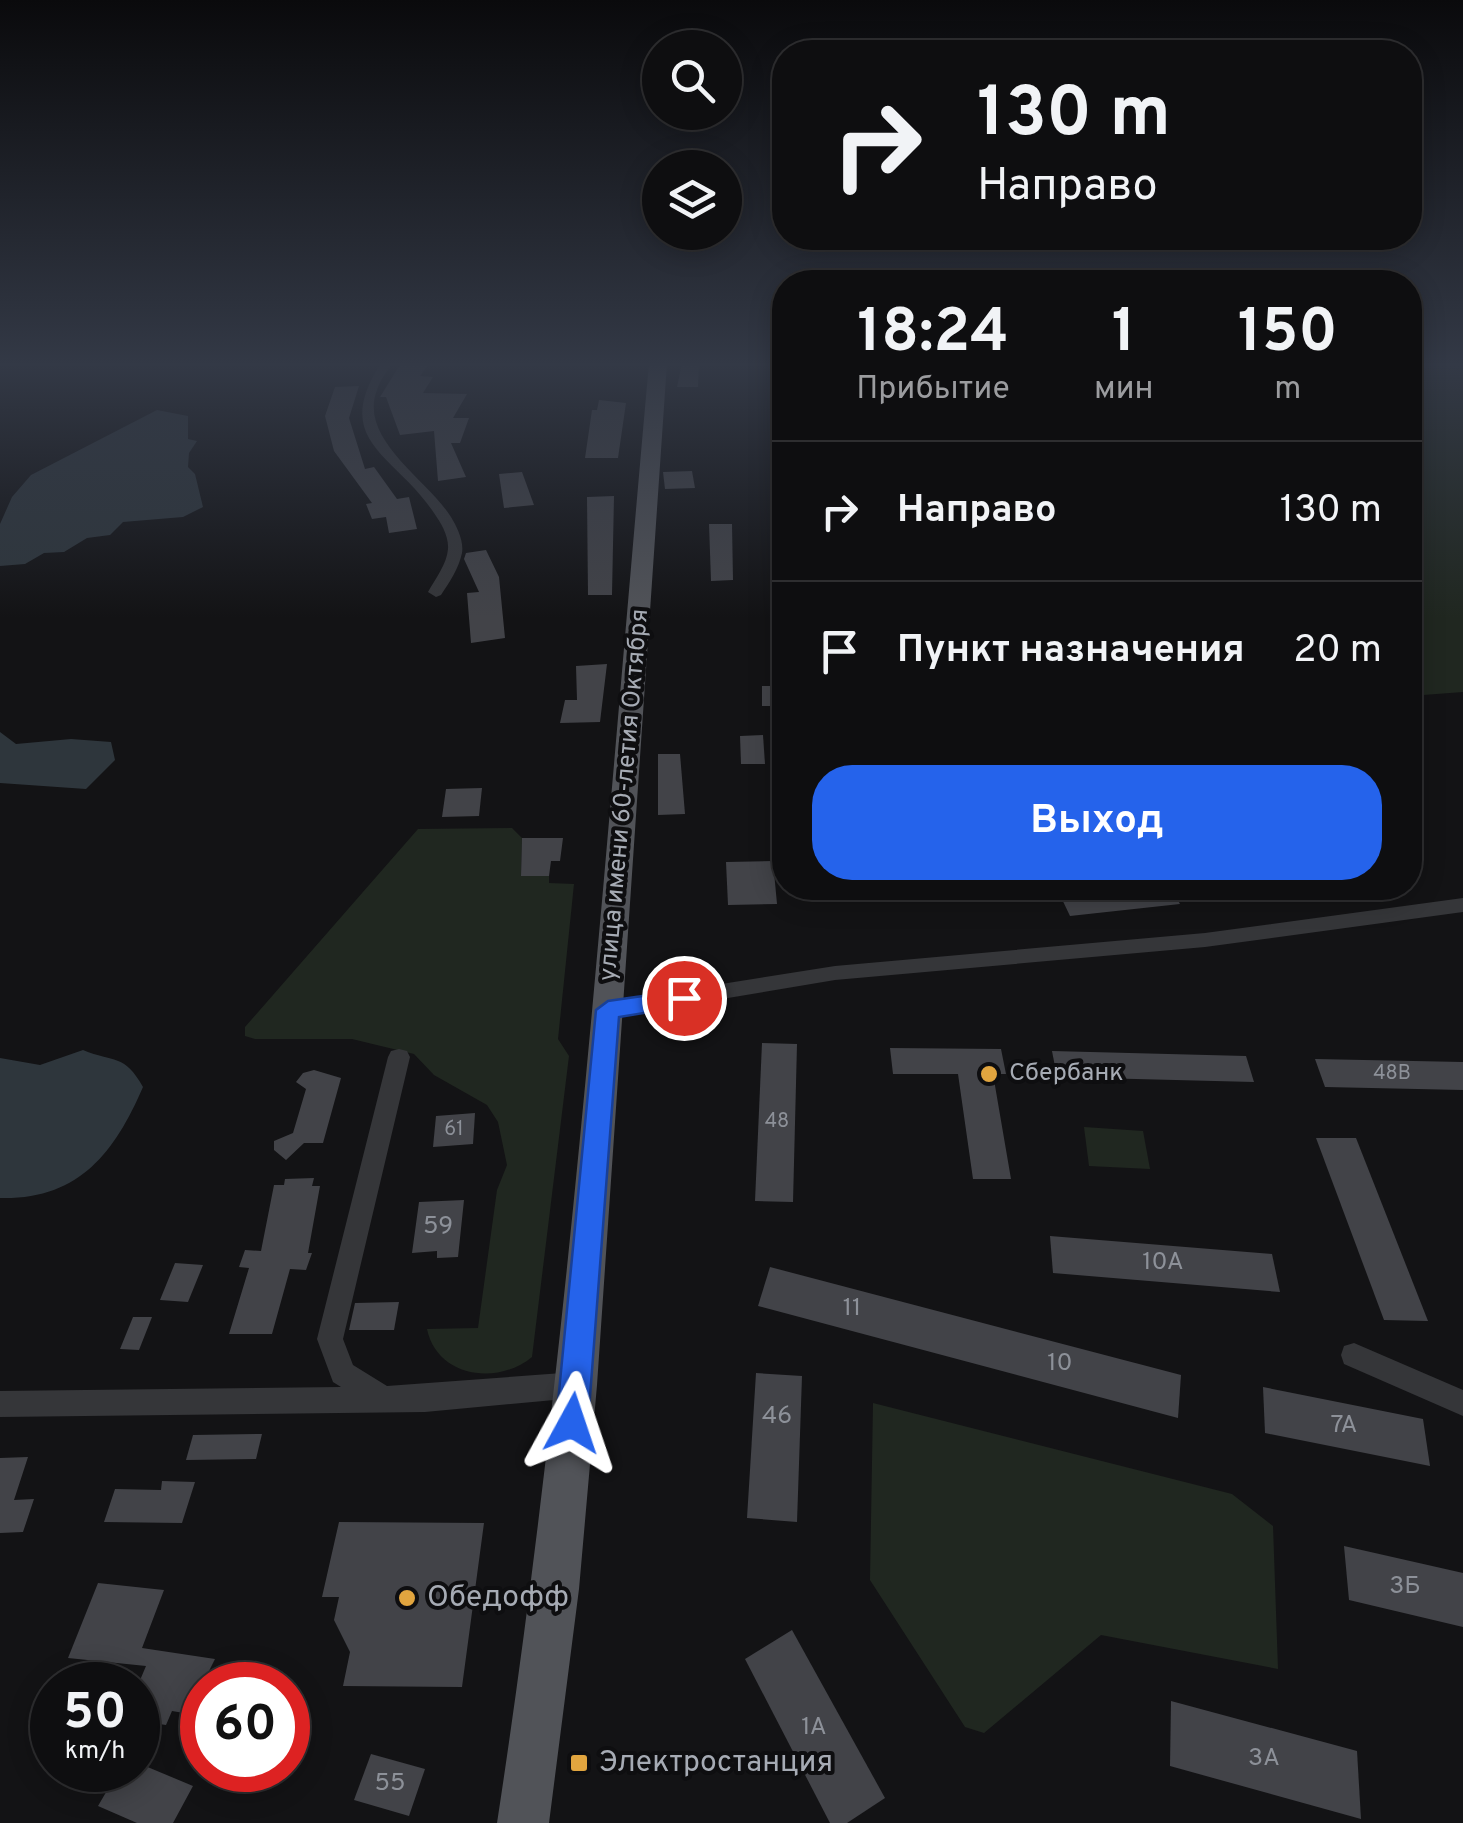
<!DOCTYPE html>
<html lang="ru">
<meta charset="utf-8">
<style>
body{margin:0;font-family:Overpass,sans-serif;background:#171719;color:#f1f3f6;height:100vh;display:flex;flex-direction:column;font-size:38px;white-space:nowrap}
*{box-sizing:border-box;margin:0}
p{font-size:32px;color:#9b9c9f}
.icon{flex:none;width:55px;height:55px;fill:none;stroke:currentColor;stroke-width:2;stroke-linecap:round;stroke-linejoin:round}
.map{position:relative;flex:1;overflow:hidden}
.details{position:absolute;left:772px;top:270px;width:650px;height:630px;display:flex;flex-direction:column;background:#0e0e10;border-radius:40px;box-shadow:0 5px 25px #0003,0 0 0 2px #2e2e30}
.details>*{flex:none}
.top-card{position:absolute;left:772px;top:40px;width:650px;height:210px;border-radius:40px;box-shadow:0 5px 25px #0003,0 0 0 2px #2e2e30;background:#0e0e10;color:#f1f3f6;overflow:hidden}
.controls{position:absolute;left:642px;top:30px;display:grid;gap:20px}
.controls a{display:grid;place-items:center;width:100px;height:100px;border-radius:50%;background:#0e0e10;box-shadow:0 5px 25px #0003,0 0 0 2px #2e2e30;font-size:50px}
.speed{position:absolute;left:30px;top:1662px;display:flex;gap:20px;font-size:50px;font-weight:700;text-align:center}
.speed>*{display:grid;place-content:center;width:130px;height:130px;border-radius:50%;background:#0e0e10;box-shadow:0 5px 25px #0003,0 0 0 2px #2e2e30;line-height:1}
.speed small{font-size:25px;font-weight:400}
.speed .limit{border:15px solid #d22;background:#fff;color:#111}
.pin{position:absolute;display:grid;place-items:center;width:85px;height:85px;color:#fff;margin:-42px;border:5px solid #fff;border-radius:50%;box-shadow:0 2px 10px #0007}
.me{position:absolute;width:110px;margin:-55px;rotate:5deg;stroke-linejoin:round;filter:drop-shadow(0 0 8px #0008)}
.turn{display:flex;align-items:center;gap:35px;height:210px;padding:0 40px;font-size:45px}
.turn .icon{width:130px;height:130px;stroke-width:2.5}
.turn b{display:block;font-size:70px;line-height:85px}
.eta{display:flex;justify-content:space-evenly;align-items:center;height:170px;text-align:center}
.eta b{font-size:60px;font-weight:700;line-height:70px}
.action{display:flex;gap:20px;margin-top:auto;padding:20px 40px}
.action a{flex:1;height:115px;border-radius:40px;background:#2563eb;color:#fff;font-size:40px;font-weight:700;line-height:115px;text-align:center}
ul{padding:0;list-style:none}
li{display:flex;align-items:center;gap:30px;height:140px;padding:0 40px;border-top:2px solid #2e2e30}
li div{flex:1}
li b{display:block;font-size:38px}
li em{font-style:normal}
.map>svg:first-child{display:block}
.green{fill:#202720}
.water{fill:#2e363c}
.building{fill:#424348}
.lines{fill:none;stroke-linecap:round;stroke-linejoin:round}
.minor{fill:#353639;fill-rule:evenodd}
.primary{fill:#515358;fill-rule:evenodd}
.route{fill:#2563eb;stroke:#184099;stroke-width:2.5}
.poi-dot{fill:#e1a53f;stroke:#0e0e10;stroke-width:4}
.labels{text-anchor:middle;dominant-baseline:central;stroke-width:8;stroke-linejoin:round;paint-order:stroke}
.number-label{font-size:20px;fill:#8d9199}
.street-label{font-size:25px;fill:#a6abb4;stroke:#0e0e10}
.poi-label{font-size:25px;fill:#a6abb4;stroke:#0e0e10;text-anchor:start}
.near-number-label{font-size:25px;fill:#8d9199}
.near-poi-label{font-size:30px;fill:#a6abb4;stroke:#0e0e10;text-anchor:start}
</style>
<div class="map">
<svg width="1463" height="1823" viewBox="0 0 1463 1823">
<rect width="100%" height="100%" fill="#131315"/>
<g class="green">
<polygon points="1410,363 1463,363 1463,692 1410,696"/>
<path d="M512 828 522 838 521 876H549V883L574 884 558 1039 569 1056 532 1357C497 1386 437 1377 427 1329L478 1328 497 1190 507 1165 498 1122 487 1105 434 1075 414 1054 352 1039H255L245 1036V1027L418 829Z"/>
<polygon points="1084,1127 1143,1131 1150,1169 1089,1166"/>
<polygon points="873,1403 1232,1494 1273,1526 1278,1669 1101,1635 984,1733 965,1727 870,1580"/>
</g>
<g class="water">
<polygon points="157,410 188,416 188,439 197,441 189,453 188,467 195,474 203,507 183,517 123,522 110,535 87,538 64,552 44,553 25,564 0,566 0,524 12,497 31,475"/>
<polygon points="0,732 16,744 71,739 111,742 115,760 86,789 0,783"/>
<path d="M83 1050C114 1063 124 1053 143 1087 114 1154 78 1200 0 1198V1058L40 1065Z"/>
</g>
<g class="building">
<polygon points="401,363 429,364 420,376 433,377 423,393 467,394 453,418 469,418 460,443 451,443 466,477 438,481 434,431 400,435 386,397 380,397"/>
<polygon points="682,363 699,363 698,387 677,387"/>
<polygon points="359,386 349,418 365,469 374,467 397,499 409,497 417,529 389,533 386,517 372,519 366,504 372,503 334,451 325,416 335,387"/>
<polygon points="599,400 626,403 618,458 585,458 592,410 597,410"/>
<polygon points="692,471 695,488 665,489 663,472"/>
<polygon points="522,472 534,505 504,508 499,474"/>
<polygon points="614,496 612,595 588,595 587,497"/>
<polygon points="709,524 732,524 733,580 711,581"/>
<polygon points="486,550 499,577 505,638 471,643 467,593 479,592 464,559 466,553"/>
<polygon points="607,664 600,722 560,723 565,700 577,700 576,666"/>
<rect x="762" y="686" width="23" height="20"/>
<polygon points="763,735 765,764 741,764 740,736"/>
<polygon points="658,754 680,754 685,814 658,815"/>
<polygon points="482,788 479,816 442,817 446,789"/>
<polygon points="522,838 563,838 560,861 551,861 549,876 521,876"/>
<polygon points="773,861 777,904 728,905 726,862"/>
<polygon points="1118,888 1171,888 1180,904 1070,916 1060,895"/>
<polygon points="762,1043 797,1044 793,1202 755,1201"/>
<polygon points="890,1048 1001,1049 1006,1074 993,1074 1011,1179 973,1179 958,1074 893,1074"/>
<polygon points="1052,1051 1246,1056 1254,1082 1057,1077"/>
<polygon points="1315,1059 1463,1062 1463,1090 1325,1087"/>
<polygon points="314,1070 341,1078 323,1143 304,1143 286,1160 274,1150 274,1141 293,1133 306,1089 296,1082 303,1073"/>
<polygon points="475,1113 473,1144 433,1147 436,1116"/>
<polygon points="1316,1138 1356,1138 1428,1321 1384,1320"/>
<polygon points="314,1178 312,1186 320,1186 308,1253 312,1253 306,1270 290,1269 272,1334 229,1334 249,1268 239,1267 245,1250 261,1251 274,1185 284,1185 285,1179"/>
<polygon points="464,1200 458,1257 437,1258 437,1251 412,1253 419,1202"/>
<polygon points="1050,1236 1272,1254 1280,1292 1053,1273"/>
<polygon points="175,1263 203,1265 188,1302 160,1300"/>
<polygon points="770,1267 1181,1375 1178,1418 758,1306"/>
<polygon points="399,1302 394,1330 349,1330 355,1303"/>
<polygon points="133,1317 152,1317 139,1350 120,1349"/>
<polygon points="756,1373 802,1376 797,1522 747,1518"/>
<polygon points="1263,1387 1423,1419 1430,1466 1265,1433"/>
<polygon points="262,1434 256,1459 186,1460 193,1435"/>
<polygon points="28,1457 14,1500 34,1499 23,1532 0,1533 0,1458"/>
<polygon points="162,1481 195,1482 182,1523 104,1522 115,1489 161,1490"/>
<polygon points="339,1522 484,1523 462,1687 343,1686 350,1652 334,1620 339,1597 322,1597"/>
<polygon points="1344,1546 1463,1573 1463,1627 1349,1600"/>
<polygon points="98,1583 164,1590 142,1648 215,1659 202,1685 202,1716 172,1711 166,1725 138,1721 138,1685 146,1666 68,1658"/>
<polygon points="792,1630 885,1798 847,1823 830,1823 745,1659"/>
<polygon points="1171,1701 1357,1751 1361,1819 1170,1766"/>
<polygon points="371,1754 425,1769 409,1816 354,1800"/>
<polygon points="138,1763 193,1786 173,1823 137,1823 98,1806 119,1770 138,1770"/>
</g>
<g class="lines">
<g class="minor">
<polygon points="42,363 181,363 175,366 48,366"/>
<path d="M381 363H393C387 371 380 380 377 390 358 439 427 479 451 517 457 527 464 541 462 553 459 568 449 583 441 595L436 597 428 592C435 579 447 564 448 549 449 536 441 523 434 513 395 454 330 442 381 363Z"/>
<polygon points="1463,898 1463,912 1205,947 835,980 608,1018 600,1016 597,1010 600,1004 608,1002 835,966 1205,933"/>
<polygon points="399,1049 407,1051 410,1057 343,1339 353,1365 387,1386 576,1372 586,1376 590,1385 586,1394 576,1398 425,1412 0,1417 0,1391 341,1387 333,1382 317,1339 388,1057 391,1051"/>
<polygon points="1354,1343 1463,1390 1463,1416 1344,1364 1341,1355 1344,1346"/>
</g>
<path class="primary" d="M649 363H667L597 1385 579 1589 549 1823H497C571 1339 605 850 649 363Z"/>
</g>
<linearGradient id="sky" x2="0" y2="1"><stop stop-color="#0a0a0c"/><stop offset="0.59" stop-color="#333946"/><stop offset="1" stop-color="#333946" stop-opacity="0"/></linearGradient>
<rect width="1463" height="618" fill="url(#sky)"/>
<polygon class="route" points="684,990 696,998 693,1005 619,1017 588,1423 583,1434 572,1438 561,1434 556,1423 596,1010 608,1001"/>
<g class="poi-dot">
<circle cx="989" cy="1074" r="10"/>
<circle cx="407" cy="1598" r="10"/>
<rect x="569" y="1753" width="20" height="20" rx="5"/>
</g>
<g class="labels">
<g class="number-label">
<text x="1392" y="1074">48В</text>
<text x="777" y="1122">48</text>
<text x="454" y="1130">61</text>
</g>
<g class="street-label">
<text transform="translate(625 795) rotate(-85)">улица имени 60-летия Октября</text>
</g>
<g class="poi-label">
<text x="1009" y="1074">Сбербанк</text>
</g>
<g class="near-number-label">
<text x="438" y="1227">59</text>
<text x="1163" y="1263">10А</text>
<text x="852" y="1309">11</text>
<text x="1060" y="1364">10</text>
<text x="777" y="1417">46</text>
<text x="1344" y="1426">7А</text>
<text x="1405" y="1587">3Б</text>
<text x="814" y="1728">1А</text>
<text x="1264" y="1759">3А</text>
<text x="390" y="1784">55</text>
</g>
<g class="near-poi-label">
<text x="427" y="1598">Обедофф</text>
<text x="599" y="1763">Электростанция</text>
</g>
</g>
</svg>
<div class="controls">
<a><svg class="icon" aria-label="search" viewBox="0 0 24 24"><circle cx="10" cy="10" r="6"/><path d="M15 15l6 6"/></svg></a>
<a><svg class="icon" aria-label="layers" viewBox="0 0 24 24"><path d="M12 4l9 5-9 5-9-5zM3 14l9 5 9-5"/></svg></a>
</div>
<div class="speed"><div>50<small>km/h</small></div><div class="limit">60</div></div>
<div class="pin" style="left:684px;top:998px;background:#d93025"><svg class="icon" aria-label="arrive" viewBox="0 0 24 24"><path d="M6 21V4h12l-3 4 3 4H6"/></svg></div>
<svg class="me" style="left:572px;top:1423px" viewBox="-20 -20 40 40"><path d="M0-17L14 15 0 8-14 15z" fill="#2563eb" stroke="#fff" stroke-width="4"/></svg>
<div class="top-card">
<div class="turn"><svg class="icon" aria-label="right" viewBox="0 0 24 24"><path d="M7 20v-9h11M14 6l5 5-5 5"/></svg><div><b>130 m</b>Направо</div></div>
</div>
<section class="details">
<div class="eta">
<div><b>18:24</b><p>Прибытие</p></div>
<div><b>1</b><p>мин</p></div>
<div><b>150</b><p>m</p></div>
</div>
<ul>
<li><svg class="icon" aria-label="right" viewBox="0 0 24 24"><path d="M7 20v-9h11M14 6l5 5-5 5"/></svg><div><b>Направо</b></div><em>130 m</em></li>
<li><svg class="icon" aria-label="arrive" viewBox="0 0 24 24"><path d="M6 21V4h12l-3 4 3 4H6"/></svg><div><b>Пункт назначения</b></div><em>20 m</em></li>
</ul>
<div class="action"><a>Выход</a></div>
</section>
</div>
